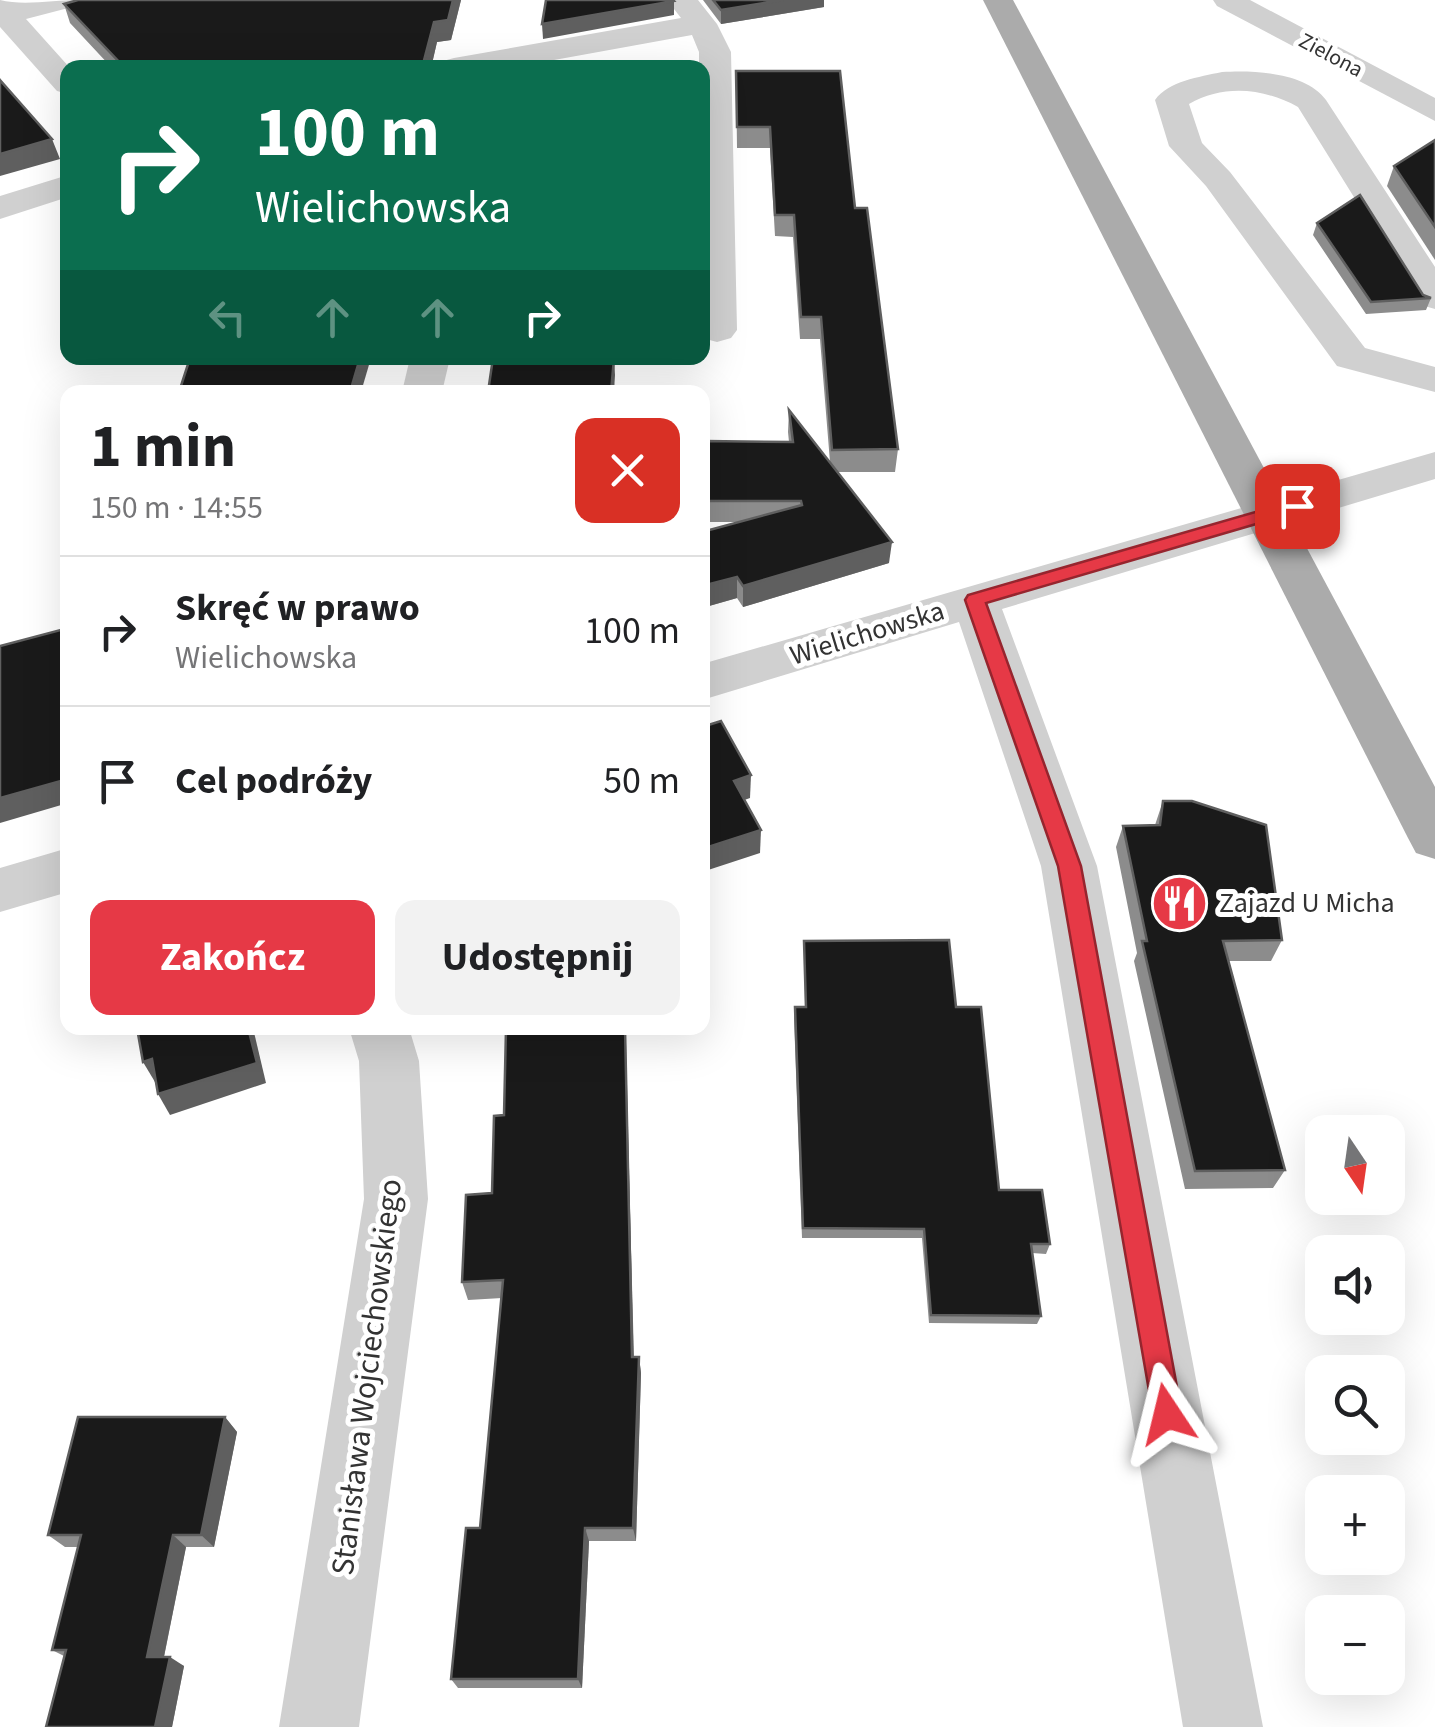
<!DOCTYPE html>
<html lang="pl">
<meta charset="utf-8">
<style>
body{margin:0;font-family:"Source Sans 3",sans-serif;background:#f2f2f2;color:#202124;height:100vh;display:flex;flex-direction:column;font-size:38px;white-space:nowrap}
*{box-sizing:border-box;margin:0}
p{font-size:32px;color:#757577}
.icon{flex:none;width:55px;height:55px;fill:none;stroke:currentColor;stroke-width:2;stroke-linecap:round;stroke-linejoin:round}
.map{position:relative;flex:1;overflow:hidden}
.sheet{position:absolute;left:60px;top:385px;width:650px;height:650px;display:flex;flex-direction:column;background:#fff;border-radius:20px;box-shadow:0 10px 40px #0002}
.sheet>*{flex:none}
.banner{position:absolute;left:60px;top:60px;width:650px;height:305px;border-radius:20px;box-shadow:0 10px 40px #0002;background:#0b6e4f;color:#fff;overflow:hidden}
.needle{width:65px;rotate:167deg}
.buttons{position:absolute;left:1305px;top:1115px;display:grid;gap:20px}
.buttons a{display:grid;place-items:center;width:100px;height:100px;border-radius:20px;background:#fff;box-shadow:0 10px 40px #0002;font-size:50px}
.pin{position:absolute;display:grid;place-items:center;width:85px;height:85px;color:#fff;margin:-42px;border-radius:20px;box-shadow:0 5px 15px #0006}
.me{position:absolute;width:110px;margin:-55px;rotate:350deg;stroke-linejoin:round;filter:drop-shadow(0 0 8px #0008)}
.turn{display:flex;align-items:center;gap:35px;height:210px;padding:0 30px;font-size:45px}
.turn .icon{width:130px;height:130px;stroke-width:2.5}
.turn b{display:block;font-size:70px;line-height:85px}
.lanes{display:flex;align-items:center;height:95px;padding:0 30px;background:#0003;justify-content:center;gap:50px;direction:ltr}
.lanes .off{opacity:.35}
.round{display:grid;place-items:center;flex:none;width:105px;height:105px;border-radius:20px;background:#f2f2f2}
.headline{display:flex;align-items:center;justify-content:space-between;height:170px;padding:0 30px}
h1{font-size:60px;font-weight:700;line-height:75px}
.cta{display:flex;gap:20px;margin-top:auto;padding:20px 30px}
.cta a{flex:1;height:115px;border-radius:20px;background:#e63946;color:#fff;font-size:40px;font-weight:700;line-height:115px;text-align:center}
.cta a+a{background:#f2f2f2;color:#202124}
ul{padding:0;list-style:none}
li{display:flex;align-items:center;gap:30px;height:150px;padding:0 30px;border-top:2px solid #e0e0e0}
li div{flex:1}
li b{display:block;font-size:38px}
li em{font-style:normal}
.map>svg:first-child{display:block}
.lines{fill:none;stroke-linecap:round;stroke-linejoin:round}
.minor{fill:#d0d0d0;fill-rule:evenodd}
.major{fill:#ababab;fill-rule:evenodd}
.wall{fill:#8c8c8c}
.shaded-wall{fill:#5f5f5f}
.building{fill:#1a1a1a;stroke:#5f5f5f;stroke-width:2.5}
.route{fill:#e63946;stroke:#96252e;stroke-width:2.5}
.labels{text-anchor:middle;dominant-baseline:central;stroke-width:10;stroke-linejoin:round;paint-order:stroke}
.far-street-label{font-size:22px;fill:#333;stroke:#fff}
.street-label{font-size:28px;fill:#333;stroke:#fff}
.poi-label{font-size:28px;fill:#333;stroke:#fff;text-anchor:start}
.near-street-label{font-size:32px;fill:#333;stroke:#fff}
</style>
<div class="map">
<svg width="1435" height="1727" viewBox="0 0 1435 1727">
<rect width="100%" height="100%" fill="#fff"/>
<g class="lines">
<g class="minor">
<path d="M0 0C23 6 54 0 80 0L76 6 26 19 70 68 68 94 57 91 0 27Z"/>
<polygon points="667,0 698,0 717,24 731,52 737,330 731,338 717,342 702,338 702,68 699,68 699,52 692,35 510,68 438,68 443,61 454,58 681,18"/>
<polygon points="1213,0 1250,0 1435,98 1435,121 1217,6"/>
<path d="M1222 72C1253 70 1306 72 1326 100L1435 267V309L1421 305 1416 297 1298 107C1263 88 1224 84 1189 104L1202 143 1230 172 1365 348 1435 367V392L1337 366 1206 186 1169 146 1155 100C1169 81 1199 77 1222 72Z"/>
<polygon points="68,175 68,197 0,219 0,196"/>
<polygon points="410,358 450,358 442,392 402,392"/>
<polygon points="1435,452 1435,479 1002,609 1097,866 1263,1727 1183,1727 1041,866 959,622 702,700 702,664"/>
<polygon points="68,848 68,892 0,912 0,868"/>
<polygon points="349,1028 409,1028 419,1061 428,1199 359,1727 279,1727 364,1199 359,1061"/>
</g>
<polygon class="major" points="983,0 1013,0 1435,787 1435,859 1416,853 1408,838"/>
</g>
<g class="wall">
<polygon points="78,0 461,0 451,40 437,42 431,68 112,68 70,23 64,4"/>
<polygon points="703,0 824,0 824,7 721,24"/>
<polygon points="736,71 855,208 898,449 895,472 837,472 889,563 743,607 737,598 702,608 739,522 702,522 702,493 789,442 788,432 789,410 830,462 820,339 800,339 793,237 775,236 770,148 737,148"/>
<polygon points="1435,140 1435,260 1387,186 1394,166"/>
<polygon points="1317,223 1423,295 1431,298 1426,310 1366,314 1313,235"/>
<polygon points="1163,801 1282,940 1271,961 1229,961 1285,1170 1273,1188 1185,1189 1134,961 1137,953 1116,847 1123,826 1155,825"/>
<polygon points="804,941 956,1007 999,1190 1050,1244 1046,1254 1032,1253 1041,1316 1037,1324 929,1323 922,1238 802,1238 794,1018 795,1007 805,1007"/>
<polygon points="625,1028 634,1357 639,1357 641,1373 636,1541 589,1541 582,1688 458,1688 451,1679 480,1528 502,1298 468,1300 462,1282 492,1193 504,1115"/>
<polygon points="225,1417 237,1432 214,1547 186,1547 164,1657 184,1666 172,1727 46,1727 64,1656 52,1650 78,1547 65,1547 48,1535"/>
</g>
<g class="shaded-wall">
<polygon points="453,0 461,0 451,40 437,42 431,68 422,68 434,22"/>
<polygon points="783,0 824,0 824,7 721,24 721,10"/>
<polygon points="674,1 674,15 543,39 542,24"/>
<polygon points="52,139 60,159 0,176 0,154"/>
<polygon points="360,358 371,358 361,392 350,392"/>
<polygon points="614,358 615,375 614,392 611,392"/>
<polygon points="892,542 889,563 743,607 743,586"/>
<polygon points="737,577 737,598 702,608 702,586"/>
<polygon points="751,775 750,798 733,804 734,781"/>
<polygon points="68,779 68,803 0,823 0,798"/>
<polygon points="761,830 760,853 702,872 702,849"/>
<polygon points="248,1028 253,1028 266,1083 170,1115 158,1094"/>
<polygon points="625,1028 626,1043 634,1373 632,1357"/>
<polygon points="152,1059 164,1079 155,1082 143,1062"/>
<polygon points="639,1357 641,1373 636,1541 633,1528"/>
<polygon points="225,1417 237,1432 214,1547 201,1535"/>
<polygon points="585,1528 589,1541 582,1688 578,1679"/>
<polygon points="173,1535 186,1547 162,1666 147,1657"/>
<polygon points="170,1657 184,1666 172,1727 155,1727"/>
</g>
<g class="building">
<polygon points="78,0 453,0 448,20 434,22 422,68 125,68 64,4"/>
<polygon points="546,0 673,0 674,1 542,24"/>
<polygon points="713,0 783,0 721,10"/>
<polygon points="736,71 840,71 855,208 867,208 898,449 832,450 821,317 801,317 794,215 775,215 770,127 737,127"/>
<polygon points="0,80 52,139 0,154"/>
<polygon points="1435,140 1435,227 1394,166"/>
<polygon points="1360,195 1423,295 1431,298 1371,302 1317,223"/>
<polygon points="190,358 360,358 350,392 179,392"/>
<polygon points="493,358 614,358 611,392 488,392"/>
<polygon points="789,410 892,542 743,586 737,577 702,586 702,532 802,505 801,501 702,501 706,441 793,442"/>
<polygon points="68,628 68,779 0,798 0,646"/>
<polygon points="721,721 751,775 734,781 761,830 702,849 702,727"/>
<polygon points="1163,801 1192,801 1266,825 1282,940 1223,941 1285,1170 1195,1171 1142,941 1147,941 1123,826 1160,825"/>
<polygon points="949,940 956,1007 981,1007 999,1190 1042,1190 1050,1244 1031,1244 1041,1316 931,1315 924,1229 803,1228 795,1007 806,1007 804,941"/>
<polygon points="137,1028 248,1028 257,1063 158,1094 152,1059 143,1062"/>
<polygon points="528,1028 625,1028 632,1357 639,1357 633,1528 585,1528 578,1679 451,1679 466,1528 480,1528 503,1280 462,1282 466,1195 492,1193 494,1116 504,1115 506,1029"/>
<polygon points="78,1417 225,1417 201,1535 173,1535 147,1657 170,1657 155,1727 46,1727 66,1650 52,1650 81,1535 48,1535"/>
</g>
<polygon class="route" points="1297,500 1306,506 1304,510 986,603 1081,866 1182,1414 1178,1424 1167,1428 1157,1424 1153,1414 1058,866 965,600 968,595"/>
<defs>
<symbol id="restaurant-disc" viewBox="-11 -11 22 22"><circle r="9.5" fill="#e63946" stroke="#fff"/><path d="M-5-6h1v4h1v-4h1v4h1v-4h1v5L-1.5 .5V6h-2V.5L-5-1ZM5-6V6H3V1.5H1.5Q1.5-4 5-6Z" fill="#fff"/></symbol>
</defs>
<g fill-rule="evenodd">
<use href="#restaurant-disc" x="1148" y="872" width="63" height="63"/>
</g>
<g class="labels">
<g class="far-street-label">
<text transform="translate(1331 55) rotate(28)">Zielona</text>
</g>
<g class="street-label">
<text transform="translate(867 633) rotate(-17)">Wielichowska</text>
</g>
<g class="poi-label">
<text x="1219" y="903">Zajazd U Micha</text>
</g>
<g class="near-street-label">
<text transform="translate(367 1377) rotate(-83)">Stanisława Wojciechowskiego</text>
</g>
</g>
</svg>
<div class="buttons">
<a><svg class="needle" viewBox="-14 -14 28 28"><path d="M0-13l5 13h-10z" fill="#e53935"/><path d="M0 13l5-13h-10z" fill="#757577"/></svg></a>
<a><svg class="icon" aria-label="sound" viewBox="0 0 24 24"><path d="M4 9h4l5-4v14l-5-4H4zM17 9q2 3 0 6"/></svg></a>
<a><svg class="icon" aria-label="search" viewBox="0 0 24 24"><circle cx="10" cy="10" r="6"/><path d="M15 15l6 6"/></svg></a>
<a>+</a>
<a>−</a>
</div>
<div class="pin" style="left:1297px;top:506px;background:#d93025"><svg class="icon" aria-label="arrive" viewBox="0 0 24 24"><path d="M6 21V4h12l-3 4 3 4H6"/></svg></div>
<svg class="me" style="left:1167px;top:1414px" viewBox="-20 -20 40 40"><path d="M0-17L14 15 0 8-14 15z" fill="#e63946" stroke="#fff" stroke-width="4"/></svg>
<div class="banner">
<div class="turn"><svg class="icon" aria-label="right" viewBox="0 0 24 24"><path d="M7 20v-9h11M14 6l5 5-5 5"/></svg><div><b>100 m</b>Wielichowska</div></div>
<div class="lanes"><svg class="icon off" aria-label="left" viewBox="0 0 24 24"><path d="M17 20v-9H6M10 6l-5 5 5 5"/></svg><svg class="icon off" aria-label="ahead" viewBox="0 0 24 24"><path d="M12 20V5M6 11l6-6 6 6"/></svg><svg class="icon off" aria-label="ahead" viewBox="0 0 24 24"><path d="M12 20V5M6 11l6-6 6 6"/></svg><svg class="icon" aria-label="right" viewBox="0 0 24 24"><path d="M7 20v-9h11M14 6l5 5-5 5"/></svg></div>
</div>
<section class="sheet">
<div class="headline"><div><h1>1 min</h1><p>150 m · 14:55</p></div><a class="round" style="background:#d93025;color:#fff"><svg class="icon" aria-label="close" viewBox="0 0 24 24"><path d="M6 6l12 12M18 6L6 18"/></svg></a></div>
<ul>
<li><svg class="icon" aria-label="right" viewBox="0 0 24 24"><path d="M7 20v-9h11M14 6l5 5-5 5"/></svg><div><b>Skręć w prawo</b><p>Wielichowska</p></div><em>100 m</em></li>
<li><svg class="icon" aria-label="arrive" viewBox="0 0 24 24"><path d="M6 21V4h12l-3 4 3 4H6"/></svg><div><b>Cel podróży</b></div><em>50 m</em></li>
</ul>
<div class="cta"><a>Zakończ</a><a>Udostępnij</a></div>
</section>
</div>
